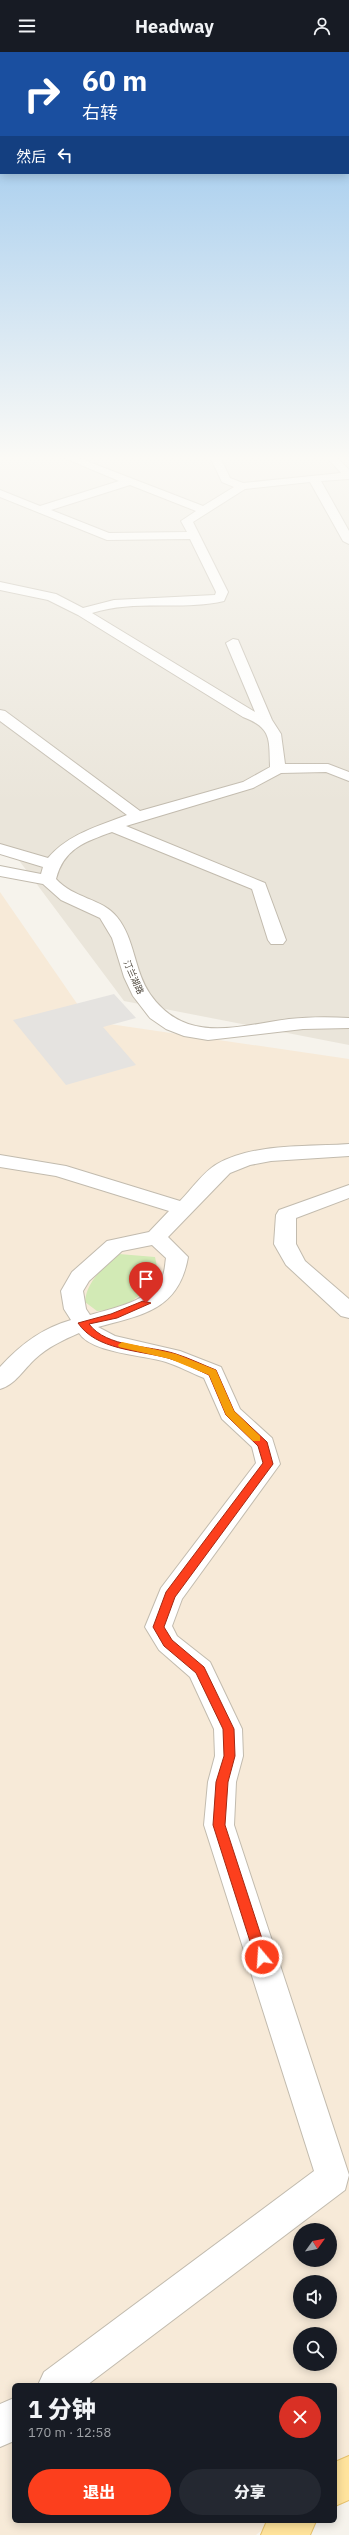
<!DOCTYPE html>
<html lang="zh">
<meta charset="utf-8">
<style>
body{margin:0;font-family:"IBM Plex Sans","Noto Sans SC",sans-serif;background:#242831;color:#f1f3f6;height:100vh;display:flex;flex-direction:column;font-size:15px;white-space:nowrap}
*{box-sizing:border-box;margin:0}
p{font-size:13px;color:#9ea1a6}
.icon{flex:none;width:22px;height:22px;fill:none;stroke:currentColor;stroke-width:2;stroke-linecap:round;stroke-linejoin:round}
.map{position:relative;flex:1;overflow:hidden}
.details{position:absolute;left:12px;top:2331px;width:325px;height:140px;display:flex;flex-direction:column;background:#171b24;border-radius:6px;box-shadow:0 2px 10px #0003}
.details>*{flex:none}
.hud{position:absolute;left:0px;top:0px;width:349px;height:122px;box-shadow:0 2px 10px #0003;background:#1a4fa0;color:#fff;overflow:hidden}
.needle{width:26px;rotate:57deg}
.tools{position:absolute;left:293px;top:2171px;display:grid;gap:8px}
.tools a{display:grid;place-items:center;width:44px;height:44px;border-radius:50%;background:#171b24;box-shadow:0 2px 10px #0003;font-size:20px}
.pin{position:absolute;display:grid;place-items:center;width:34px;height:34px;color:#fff;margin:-41px -17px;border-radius:50% 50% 50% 0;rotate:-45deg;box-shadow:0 0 4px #0007}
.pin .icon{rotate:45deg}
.me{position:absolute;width:44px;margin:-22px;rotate:342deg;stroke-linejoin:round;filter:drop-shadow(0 0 3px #0008)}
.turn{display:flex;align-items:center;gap:14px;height:84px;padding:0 16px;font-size:18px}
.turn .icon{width:52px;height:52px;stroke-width:2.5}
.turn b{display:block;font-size:28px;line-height:34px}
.then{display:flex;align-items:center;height:38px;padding:0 16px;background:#0003;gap:8px;font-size:15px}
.round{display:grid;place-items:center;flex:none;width:42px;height:42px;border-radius:21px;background:#242831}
.headline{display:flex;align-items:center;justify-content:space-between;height:68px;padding:0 16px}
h1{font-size:24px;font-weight:800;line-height:30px}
.action{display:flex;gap:8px;margin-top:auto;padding:8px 16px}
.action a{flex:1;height:46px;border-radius:24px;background:#fc3f1d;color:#fff;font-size:16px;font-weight:800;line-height:46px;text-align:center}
.action a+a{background:#242831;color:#f1f3f6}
header{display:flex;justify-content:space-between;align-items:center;height:52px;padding:0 16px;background:#171b24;font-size:18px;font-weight:800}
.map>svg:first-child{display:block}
.residential{fill:#eae5da}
.commercial{fill:#f7ead8;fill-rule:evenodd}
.green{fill:#d2eab5}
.parking{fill:#e5e3e0}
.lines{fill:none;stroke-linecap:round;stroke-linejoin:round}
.minor-casing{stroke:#c2bbae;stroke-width:2}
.major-casing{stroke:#e6c16a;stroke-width:2}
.minor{fill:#fff;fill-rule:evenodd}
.major{fill:#ffe39c;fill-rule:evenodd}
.route{fill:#fc3f1d;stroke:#a42913}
.slow{fill:#f59e0b}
.labels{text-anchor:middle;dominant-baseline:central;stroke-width:3;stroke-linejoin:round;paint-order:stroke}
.far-street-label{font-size:9px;fill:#4b4439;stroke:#fff}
</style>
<header><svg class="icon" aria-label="menu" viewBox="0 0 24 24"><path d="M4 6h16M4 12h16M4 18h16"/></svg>Headway<svg class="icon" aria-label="person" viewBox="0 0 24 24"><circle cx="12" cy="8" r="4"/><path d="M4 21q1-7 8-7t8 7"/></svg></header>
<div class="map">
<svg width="349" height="2483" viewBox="0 0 349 2483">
<rect width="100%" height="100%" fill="#f6f3ec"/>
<polygon class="residential" points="0,405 349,405 349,993 124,949 9,795 0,796"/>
<path class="commercial" d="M0 840 89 969 349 1007V2407L335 2419V2333H14V2469H273L256 2483H0ZM300 2178H330V2208H300ZM300 2230H330V2260H300ZM300 2282H330V2312H300Z"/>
<path class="green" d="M119 1202 155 1205 159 1224C139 1245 128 1257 97 1259L85 1250C86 1230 104 1214 119 1202Z"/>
<polygon class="parking" points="114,942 136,966 103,975 136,1013 66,1033 13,968"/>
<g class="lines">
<defs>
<g id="minor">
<path d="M62 405H76L203 454 234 435 222 430 210 405H220L230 426 243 431 341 421 327 405H337L349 418V427L321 429 349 479V492L343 489 310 430 245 437 193 470 228 540 224 549C181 559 135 547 92 561L255 660 226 591 233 587 238 588 272 668 281 682 285 712H328L349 720V729L326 720 281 721 253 736 126 774 265 831 286 888 283 892H271L268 888 252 837 112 780C85 790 64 796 56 827 74 847 102 846 117 865 135 887 134 919 150 942 186 993 237 974 289 967 309 965 329 965 349 966V976L303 977 208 988 184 984 166 977 150 966 133 944 124 925 112 886 100 866 61 848 43 832 0 824V814L41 822 43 815 0 802V792L48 806C68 782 99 774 127 763L0 669V658L5 659 140 759 243 730 270 715C269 687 272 676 243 665L78 563 48 548 0 538V530L56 542 83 556 114 548 215 543 216 540 190 487 107 488 0 445V438L40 454 119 429ZM130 433 196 459 181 469 187 480 109 481 51 458Z"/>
<path d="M349 1092V1104L271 1109 250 1113 230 1121 168 1185 188 1205C179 1258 142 1263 98 1275L115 1284 180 1299 221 1315 240 1357 272 1386 280 1412 182 1547 172 1574 177 1584 210 1610 242 1677 243 1704 236 1730 234 1773 349 2123 345 2138 87 2333H38L44 2320 314 2119 204 1773 208 1730 215 1704 214 1677 190 1625 159 1598 145 1575 161 1536 256 1411 252 1395 222 1367 204 1326C191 1321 179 1314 166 1310 144 1303 91 1301 79 1281 63 1288 48 1295 35 1307 24 1317 15 1333 0 1337V1315C20 1293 42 1276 71 1268L64 1257 61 1239 72 1220 107 1189 149 1180 169 1159 56 1124 0 1115V1103L66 1114 180 1149C191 1138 203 1120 217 1112 254 1091 307 1095 349 1092ZM152 1193 166 1206C165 1212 165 1220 162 1225 151 1249 113 1256 90 1263L86 1257 83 1239 89 1229 122 1199Z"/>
<polygon points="349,1133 349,1146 296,1166 296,1192 305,1209 349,1247 349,1266 341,1264 286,1213 274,1192 276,1163 279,1158"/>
<polygon points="14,2346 14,2389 0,2395 0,2352"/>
</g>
<g id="major">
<polygon points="349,2404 349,2448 335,2454 335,2410"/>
<polygon points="267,2469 316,2469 310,2483 261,2483"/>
</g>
</defs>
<use href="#minor" class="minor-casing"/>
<use href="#major" class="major-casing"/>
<use href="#minor" class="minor"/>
<use href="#major" class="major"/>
</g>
<linearGradient id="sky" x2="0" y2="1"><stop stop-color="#8fc1ec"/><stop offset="0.54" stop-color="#fbfaf6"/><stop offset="1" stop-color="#fbfaf6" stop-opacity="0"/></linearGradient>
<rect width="349" height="752" fill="url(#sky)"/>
<path class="route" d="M143 1249 151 1251 117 1266 89 1272C107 1296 149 1293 176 1302 189 1306 203 1313 216 1318L234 1359 267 1390 273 1412 175 1545 164 1575 172 1588 204 1615 234 1677 235 1704 228 1730 225 1773 268 1905 266 1909 262 1911 257 1909 255 1905 213 1773 216 1730 224 1704 223 1677 196 1621 164 1594 153 1575 166 1540 263 1411 258 1394 226 1363 209 1323C196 1317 182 1310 168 1306 138 1298 96 1298 78 1271L111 1262Z"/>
<polygon class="slow" points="122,1290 176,1302 216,1318 234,1359 260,1384 260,1389 253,1389 226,1363 209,1323 170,1307 119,1295 118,1293"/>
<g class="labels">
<g class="far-street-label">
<text transform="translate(134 925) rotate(66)">汀兰湖路</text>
</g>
</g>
</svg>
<div class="tools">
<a><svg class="needle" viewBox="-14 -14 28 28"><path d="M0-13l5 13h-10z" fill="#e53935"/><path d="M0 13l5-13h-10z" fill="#9ea1a6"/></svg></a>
<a><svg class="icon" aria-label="sound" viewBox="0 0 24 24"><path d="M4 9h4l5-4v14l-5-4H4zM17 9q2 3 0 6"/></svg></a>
<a><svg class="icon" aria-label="search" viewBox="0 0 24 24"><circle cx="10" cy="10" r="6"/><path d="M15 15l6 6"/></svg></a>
</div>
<div class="pin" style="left:146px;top:1251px;background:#d93025"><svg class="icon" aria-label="arrive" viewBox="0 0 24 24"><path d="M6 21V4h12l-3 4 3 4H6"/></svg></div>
<svg class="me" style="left:262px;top:1905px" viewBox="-20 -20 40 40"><circle r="17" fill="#fc3f1d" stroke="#fff" stroke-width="3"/><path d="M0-11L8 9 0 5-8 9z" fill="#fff"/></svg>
<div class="hud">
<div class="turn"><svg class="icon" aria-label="right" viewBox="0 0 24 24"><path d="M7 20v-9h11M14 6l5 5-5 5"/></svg><div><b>60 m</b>右转</div></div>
<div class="then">然后<svg class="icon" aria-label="left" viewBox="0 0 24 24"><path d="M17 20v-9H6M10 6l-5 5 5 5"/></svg></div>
</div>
<section class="details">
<div class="headline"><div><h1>1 分钟</h1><p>170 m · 12:58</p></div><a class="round" style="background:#d93025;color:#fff"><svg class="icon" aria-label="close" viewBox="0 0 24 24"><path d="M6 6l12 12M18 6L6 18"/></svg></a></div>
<div class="action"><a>退出</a><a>分享</a></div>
</section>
</div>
